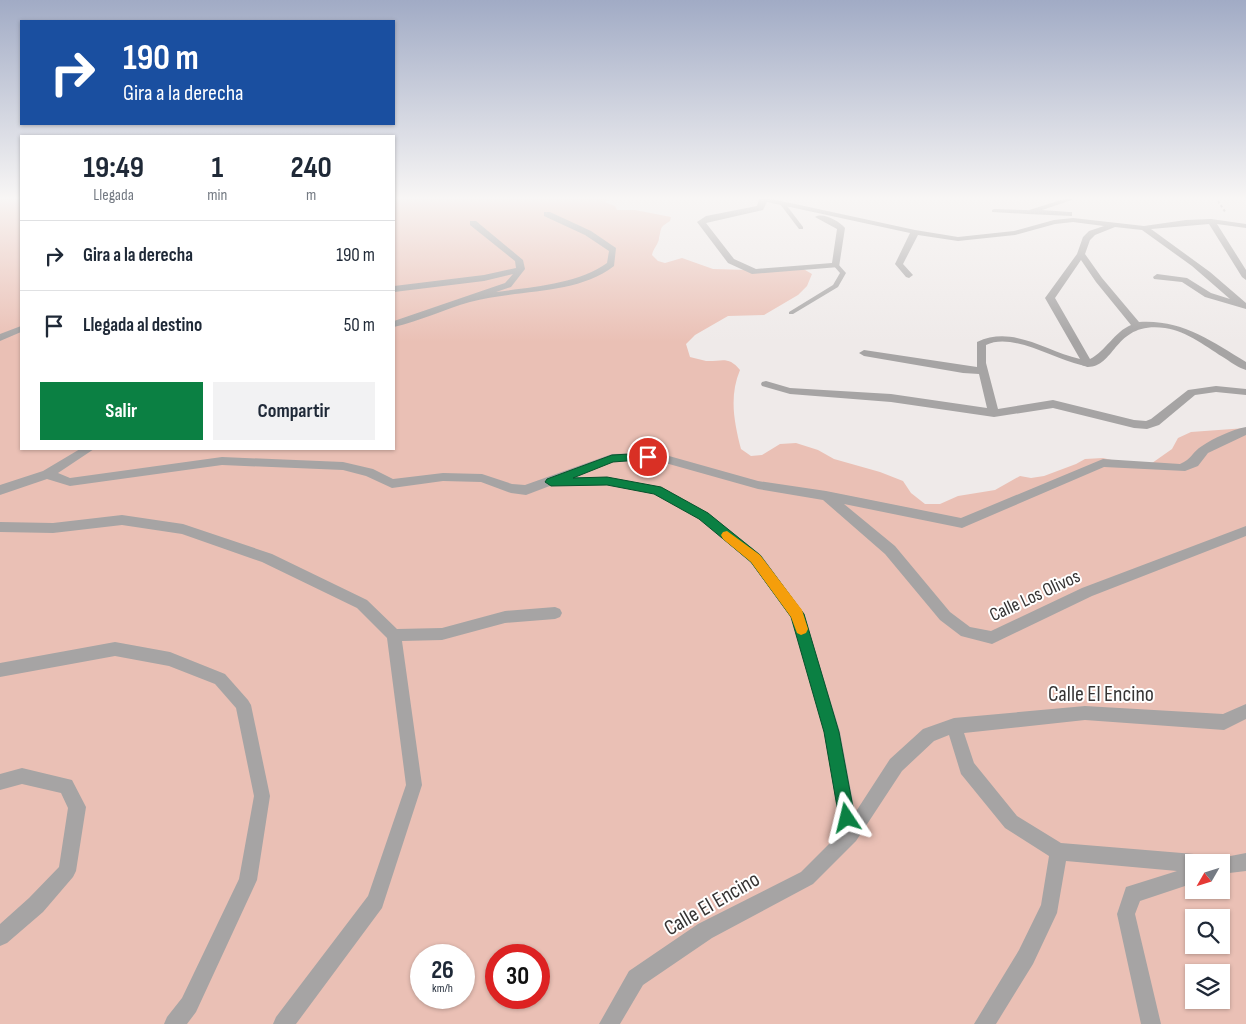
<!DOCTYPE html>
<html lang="es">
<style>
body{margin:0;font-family:"Sofia Sans Condensed",sans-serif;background:#f2f2f3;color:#1f2937;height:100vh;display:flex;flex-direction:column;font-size:19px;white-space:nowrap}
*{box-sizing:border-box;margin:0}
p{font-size:16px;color:#747a83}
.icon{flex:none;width:28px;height:28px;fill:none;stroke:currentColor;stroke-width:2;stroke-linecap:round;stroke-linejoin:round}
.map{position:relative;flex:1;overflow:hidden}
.sheet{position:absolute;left:20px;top:135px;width:375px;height:315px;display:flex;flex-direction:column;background:#fff;border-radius:0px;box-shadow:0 1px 4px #0004}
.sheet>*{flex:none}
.top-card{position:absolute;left:20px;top:20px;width:375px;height:105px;border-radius:0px;box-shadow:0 1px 4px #0004;background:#1a4fa0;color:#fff;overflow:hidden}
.needle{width:32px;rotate:231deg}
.controls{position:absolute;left:1185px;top:854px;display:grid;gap:10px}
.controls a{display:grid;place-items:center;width:45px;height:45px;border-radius:0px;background:#fff;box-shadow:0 1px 4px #0004;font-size:25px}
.speed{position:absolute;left:410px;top:944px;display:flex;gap:10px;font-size:25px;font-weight:700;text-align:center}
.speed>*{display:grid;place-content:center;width:65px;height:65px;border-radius:50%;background:#fff;box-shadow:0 1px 4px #0004;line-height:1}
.speed small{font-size:12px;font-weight:400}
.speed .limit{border:8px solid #d22;background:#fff;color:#111}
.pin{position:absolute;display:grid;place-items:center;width:42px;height:42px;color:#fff;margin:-21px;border:2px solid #fff;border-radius:50%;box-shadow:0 1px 5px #0007}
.me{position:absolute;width:55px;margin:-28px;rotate:350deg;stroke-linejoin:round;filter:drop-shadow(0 0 4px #0008)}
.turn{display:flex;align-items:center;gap:18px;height:105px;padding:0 20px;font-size:22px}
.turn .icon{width:65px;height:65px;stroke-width:2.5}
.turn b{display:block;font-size:35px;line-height:42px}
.eta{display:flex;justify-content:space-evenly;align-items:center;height:85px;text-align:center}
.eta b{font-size:30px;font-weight:700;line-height:35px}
.button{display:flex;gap:10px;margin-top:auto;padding:10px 20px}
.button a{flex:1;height:58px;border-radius:0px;background:#0b8043;color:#fff;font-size:20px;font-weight:700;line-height:58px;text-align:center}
.button a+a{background:#f2f2f3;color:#1f2937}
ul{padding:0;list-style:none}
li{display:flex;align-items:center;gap:15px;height:70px;padding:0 20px;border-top:1px solid #e0e1e3}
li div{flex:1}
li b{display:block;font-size:19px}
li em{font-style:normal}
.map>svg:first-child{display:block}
.green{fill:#eac0b5;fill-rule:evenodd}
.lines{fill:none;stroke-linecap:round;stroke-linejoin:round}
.path{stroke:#9e9a99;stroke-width:2;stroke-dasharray:2.5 2.5;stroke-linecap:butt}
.lane{fill:#a6a4a4;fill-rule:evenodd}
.street{fill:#a6a4a4;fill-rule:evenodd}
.route{fill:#0b8043;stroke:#07532c}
.slow{fill:#f59e0b}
.labels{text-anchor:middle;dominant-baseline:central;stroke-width:4;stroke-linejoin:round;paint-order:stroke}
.street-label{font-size:19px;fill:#363434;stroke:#fff}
.near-street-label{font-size:22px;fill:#363434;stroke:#fff}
</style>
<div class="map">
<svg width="1246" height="1024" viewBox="0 0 1246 1024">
<rect width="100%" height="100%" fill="#efeae9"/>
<path class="green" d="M0 199H21V449H394V199H608L604 202 615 206 617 210H635L671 217 670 221C659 228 662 227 659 238 659 243 653 249 652 255L658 261 665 263 682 258 713 269 749 270 800 267 812 274 807 286 798 295 764 315 728 316 695 335 686 344 690 357C695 358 701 360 706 361 721 362 728 355 740 370 729 396 734 422 741 449L751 456 762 455 780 444 796 443 818 450 834 459 880 472 903 481 911 493 925 504H940L958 496 995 490 1020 476 1031 478 1044 476 1076 464 1085 459 1103 458 1145 468 1172 449 1178 438 1191 432 1246 428V1024H0ZM1194 862H1221V890H1194ZM1194 918H1221V945H1194ZM421 955H464V998H421ZM496 955H539V998H496ZM1194 972H1221V1000H1194Z"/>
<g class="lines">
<polyline class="path" points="1218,201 1226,213"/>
<g class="lane">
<polygon points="780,202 784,202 803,227 803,229 799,229 780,204"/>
<polygon points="994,209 1027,210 1030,212 1027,214 992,212 992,210"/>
<polygon points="834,264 838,264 846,273 838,287 793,314 789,314 789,312 833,285 840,273 833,265"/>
</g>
<g class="street">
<path d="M759 199H772L915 230 958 237 1014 231 1054 220 1073 218 1144 226 1186 220 1211 219 1246 224V228L1217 224 1246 270V280L1242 277 1209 224 1151 229 1210 272 1246 303V309L1205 297 1182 282 1154 279 1153 277 1157 274 1187 278 1211 293 1230 299 1192 266 1142 230 1115 227 1095 235 1090 240 1085 254 1102 278 1139 322C1181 319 1212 341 1246 362V370C1239 368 1232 363 1226 359 1208 348 1187 331 1165 328 1114 321 1116 367 1088 367 1087 367 1081 365 1081 365 1054 359 1012 332 986 345V363L998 409 1053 400 1134 420 1146 421 1151 419 1188 390 1216 386 1246 389V395L1216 392 1195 395 1159 425 1147 429 1134 428 1053 408 994 417 891 402 790 394 762 386 761 384 762 382 766 381 790 388 891 394 987 408 979 374 963 373 864 356 859 353 864 350 977 367V342C1013 325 1045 351 1080 359L1045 298 1077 254 1083 237 1089 231 1104 226 1073 222 1055 224 1015 235 958 241 918 235 903 264 913 275 909 278 906 277 895 264 910 233 767 202 763 210 706 223 734 259 756 269 832 263 837 229 815 217C823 212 839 221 845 228L839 267 752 274 728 263 697 222 706 216 757 206ZM1081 260 1096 282 1131 325C1114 332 1106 351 1090 359L1055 298Z"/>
<polygon points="1064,199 1075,199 1042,210 1069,212 1072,212 1072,216 1027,214 1023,212"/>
<path d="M544 212H550L591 231 616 248 614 266C575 296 516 289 470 302 445 309 420 321 394 327V321L505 283 513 274 484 281 394 292V286L484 275 516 268 515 261 470 225V221H476L523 260 525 269 511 287 496 292C531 287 579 284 607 263L609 251 585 235 544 216Z"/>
<polygon points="21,326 21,332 0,341 0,334"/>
<path d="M1246 427V435L1208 453 1198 466 1185 471 1104 467 962 528 844 504 895 546 950 612 970 627 991 631 1082 588 1246 526V536L1092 596 992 644 961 636 940 620 885 554 823 500 758 489 669 464 648 461 613 462 573 477H607L661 487 708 513 761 555 804 614 840 732 855 813 890 759 923 729 954 718 1085 706 1223 714 1246 704V719L1224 730 1085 720 964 733 974 763 1017 816 1061 843 1194 854 1200 857 1203 862H1194V883L1140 901 1135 914 1161 1024H1141L1117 914 1126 887 1177 871 1066 861 1057 913 1033 964 996 1024H974L1019 950 1041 905 1049 856 1005 828 961 774 949 735 934 741 902 771 856 841 813 884 712 938 643 985 620 1024H599L629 971 698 924 801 872 841 832 824 732 791 616 751 563 700 519 654 494 607 485 560 486 555 484 526 495 511 493 481 482 443 481 392 488 366 476 343 470 222 465 70 486 47 479 0 495V485L43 471 80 449H94L58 473 70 478 222 457 343 462 373 469 393 479 443 473 482 474 512 484 525 485 612 454 648 453 669 456 758 481 826 491 961 518 1103 459 1180 464C1192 459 1192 452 1202 446 1214 438 1231 430 1246 427Z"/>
<polygon points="122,515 183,524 272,554 367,600 397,629 442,628 505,611 555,607 560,609 562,613 560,617 555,619 505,623 442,640 402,641 422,785 382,908 296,1024 273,1024 276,1017 368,896 406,785 387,638 357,608 262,562 182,534 122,525 53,533 0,532 0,522 53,523"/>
<polygon points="115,642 170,652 225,674 248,700 251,705 270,796 257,880 196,1012 187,1024 164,1024 167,1017 182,998 239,879 254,796 236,708 215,684 169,666 115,656 0,677 0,663"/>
<polygon points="22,768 72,780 86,807 76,871 73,877 43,912 7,943 0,946 0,924 29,898 59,867 68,808 61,793 22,784 0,790 0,774"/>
<polygon points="1246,853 1246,871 1221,874 1221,862 1213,862 1215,859"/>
</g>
</g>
<linearGradient id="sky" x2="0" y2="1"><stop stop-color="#a1abc5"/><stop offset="0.58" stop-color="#f8f6f5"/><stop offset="1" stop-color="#f8f6f5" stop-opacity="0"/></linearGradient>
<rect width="1246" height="342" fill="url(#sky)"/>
<polygon class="route" points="648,453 651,454 653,457 651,459 613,462 573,478 607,477 661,487 708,513 760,555 804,614 839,732 855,818 853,823 847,826 842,823 839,818 824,732 791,617 751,562 699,519 654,494 607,485 551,486 545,482 547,479 612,455"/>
<polygon class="slow" points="727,531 760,555 802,610 808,629 806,633 801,635 797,633 791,617 751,562 723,539 721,535 723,532"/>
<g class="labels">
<g class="street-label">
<text transform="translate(1035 596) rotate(-25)">Calle Los Olivos</text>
</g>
<g class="near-street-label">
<text x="1101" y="694">Calle El Encino</text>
<text transform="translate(712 904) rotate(-30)">Calle El Encino</text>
</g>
</g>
</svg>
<div class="controls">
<a><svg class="needle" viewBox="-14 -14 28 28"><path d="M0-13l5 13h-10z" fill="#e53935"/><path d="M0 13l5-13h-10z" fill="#747a83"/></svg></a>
<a><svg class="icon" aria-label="search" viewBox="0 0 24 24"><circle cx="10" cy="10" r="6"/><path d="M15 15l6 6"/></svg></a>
<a><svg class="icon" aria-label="layers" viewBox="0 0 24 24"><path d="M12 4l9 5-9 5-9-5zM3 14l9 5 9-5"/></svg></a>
</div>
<div class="speed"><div>26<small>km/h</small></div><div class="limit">30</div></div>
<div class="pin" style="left:648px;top:457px;background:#d93025"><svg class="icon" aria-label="arrive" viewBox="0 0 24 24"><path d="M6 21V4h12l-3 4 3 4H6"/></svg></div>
<svg class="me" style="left:847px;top:818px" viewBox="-20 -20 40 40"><path d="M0-17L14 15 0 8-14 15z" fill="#0b8043" stroke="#fff" stroke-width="4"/></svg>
<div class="top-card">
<div class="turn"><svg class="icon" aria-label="right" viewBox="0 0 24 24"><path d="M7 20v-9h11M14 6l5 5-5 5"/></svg><div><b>190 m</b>Gira a la derecha</div></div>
</div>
<section class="sheet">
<div class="eta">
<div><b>19:49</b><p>Llegada</p></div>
<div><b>1</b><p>min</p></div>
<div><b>240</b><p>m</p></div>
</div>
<ul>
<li><svg class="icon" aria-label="right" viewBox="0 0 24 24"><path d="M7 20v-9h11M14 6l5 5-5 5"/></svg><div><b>Gira a la derecha</b></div><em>190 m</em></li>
<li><svg class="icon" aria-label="arrive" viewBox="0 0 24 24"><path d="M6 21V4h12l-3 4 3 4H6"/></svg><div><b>Llegada al destino</b></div><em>50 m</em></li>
</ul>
<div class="button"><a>Salir</a><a>Compartir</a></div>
</section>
</div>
